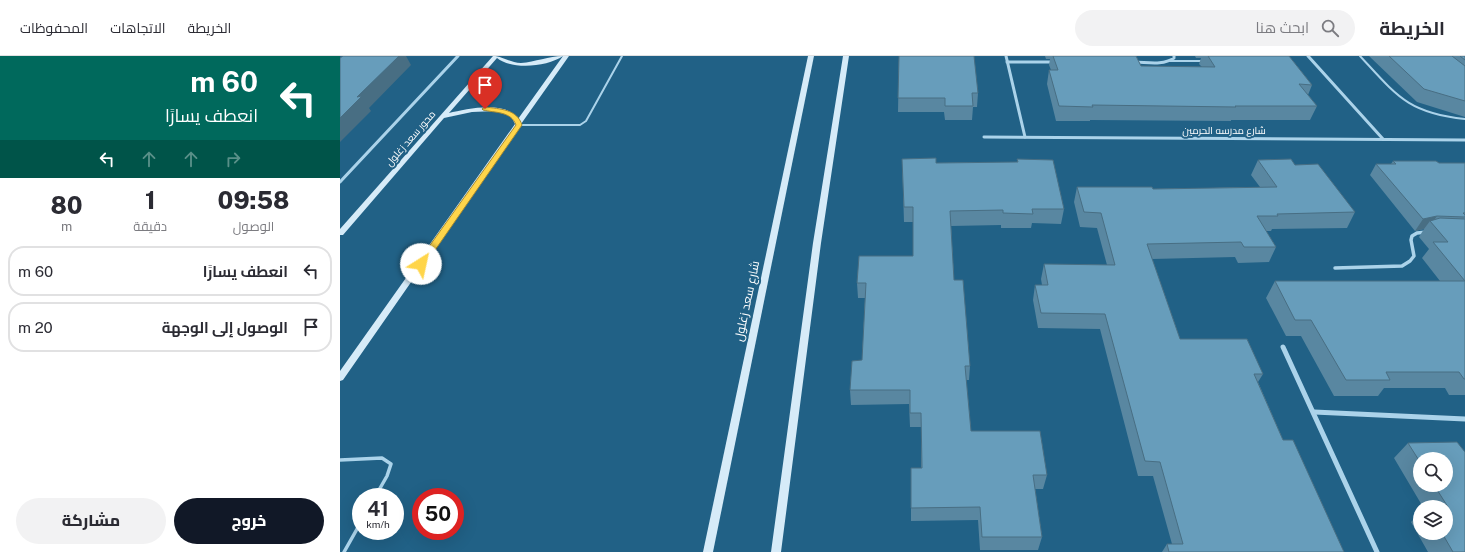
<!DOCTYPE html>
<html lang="ar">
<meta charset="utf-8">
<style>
body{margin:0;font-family:"Public Sans",Cairo,sans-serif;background:#f2f2f3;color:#2b2b33;direction:rtl;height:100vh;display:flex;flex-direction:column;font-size:15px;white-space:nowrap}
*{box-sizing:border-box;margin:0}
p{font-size:13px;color:#7c7c81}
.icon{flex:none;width:22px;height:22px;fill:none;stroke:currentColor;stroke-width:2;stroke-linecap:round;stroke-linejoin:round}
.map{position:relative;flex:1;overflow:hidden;direction:ltr}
.side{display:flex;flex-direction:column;background:#fff;width:340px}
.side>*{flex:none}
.top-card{background:#00695c;color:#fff;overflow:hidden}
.buttons{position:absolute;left:1073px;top:396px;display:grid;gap:8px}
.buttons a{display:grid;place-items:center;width:40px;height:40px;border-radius:50%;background:#fff;box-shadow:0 4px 16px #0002;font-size:20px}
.speed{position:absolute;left:12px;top:432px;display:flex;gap:8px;font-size:20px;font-weight:700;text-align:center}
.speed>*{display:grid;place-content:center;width:52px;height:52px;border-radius:50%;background:#fff;box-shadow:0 4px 16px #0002;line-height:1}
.speed small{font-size:10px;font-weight:400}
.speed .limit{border:6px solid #d22;background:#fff;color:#111}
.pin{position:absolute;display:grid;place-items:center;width:34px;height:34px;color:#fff;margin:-41px -17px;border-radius:50% 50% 50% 0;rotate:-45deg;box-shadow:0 0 4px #0007}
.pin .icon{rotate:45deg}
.me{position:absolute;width:44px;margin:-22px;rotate:35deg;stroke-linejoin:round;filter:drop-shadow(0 0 3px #0008)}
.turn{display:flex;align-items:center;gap:14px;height:84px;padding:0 16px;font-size:18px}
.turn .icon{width:52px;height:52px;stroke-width:2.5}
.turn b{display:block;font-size:28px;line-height:34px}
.lanes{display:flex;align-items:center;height:38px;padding:0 16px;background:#0003;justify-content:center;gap:20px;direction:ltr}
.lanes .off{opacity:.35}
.eta{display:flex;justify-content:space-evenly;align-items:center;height:68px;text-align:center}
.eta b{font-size:24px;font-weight:800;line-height:28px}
.button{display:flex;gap:8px;margin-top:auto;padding:8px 16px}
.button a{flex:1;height:46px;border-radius:24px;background:#111827;color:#fff;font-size:16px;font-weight:800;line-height:46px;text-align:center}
.button a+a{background:#f2f2f3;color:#2b2b33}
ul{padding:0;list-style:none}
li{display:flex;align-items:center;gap:12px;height:50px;margin:0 8px 6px;padding:0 8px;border:2px solid #e1e1e2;border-radius:16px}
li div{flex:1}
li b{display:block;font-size:15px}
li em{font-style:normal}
header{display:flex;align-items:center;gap:24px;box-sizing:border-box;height:56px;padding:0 20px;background:#fff;border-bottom:1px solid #e1e1e2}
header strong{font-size:19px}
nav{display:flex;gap:22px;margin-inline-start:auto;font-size:14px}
.search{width:280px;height:36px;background:#f2f2f3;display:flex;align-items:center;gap:10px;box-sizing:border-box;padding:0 14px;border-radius:22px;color:#7c7c81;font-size:15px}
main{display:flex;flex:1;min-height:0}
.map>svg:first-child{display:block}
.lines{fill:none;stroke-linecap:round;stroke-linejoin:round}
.lane-far1{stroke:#abd3ea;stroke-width:2}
.lane{stroke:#abd3ea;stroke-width:3.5}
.street-far2{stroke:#abd3ea;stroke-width:3}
.street-far1{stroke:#abd3ea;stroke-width:3.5}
.street{stroke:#abd3ea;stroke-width:5}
.secondary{fill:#d6ebf8;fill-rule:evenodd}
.wall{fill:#5987a1;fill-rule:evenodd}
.shaded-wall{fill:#486e83}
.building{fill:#679dbb;stroke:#486e83}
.route{fill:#ffd54a;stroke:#a68a30}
.labels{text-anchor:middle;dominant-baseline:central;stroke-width:4;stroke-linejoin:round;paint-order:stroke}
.far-street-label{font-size:10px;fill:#fff;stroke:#216186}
.street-label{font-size:12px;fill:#fff;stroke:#216186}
</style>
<header>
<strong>الخريطة</strong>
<div class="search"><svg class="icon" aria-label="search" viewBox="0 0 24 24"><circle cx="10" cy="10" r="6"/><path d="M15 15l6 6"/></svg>ابحث هنا</div>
<nav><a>الخريطة</a><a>الاتجاهات</a><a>المحفوظات</a></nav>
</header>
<main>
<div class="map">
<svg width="1125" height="496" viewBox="0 0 1125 496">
<rect width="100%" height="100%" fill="#216186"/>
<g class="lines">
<g class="lane-far1">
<path d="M1020 0C1057 40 1068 57 1125 63"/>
<polyline points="830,5 864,5"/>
<polyline points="179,69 240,69 246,65 282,0"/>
</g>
<g class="lane">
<polyline points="0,404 42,402 51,408 47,420 35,441"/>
<polyline points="4,496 21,466"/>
</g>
<g class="street-far2">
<polyline points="666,0 685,81"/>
<polyline points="968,0 1043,83"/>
<polyline points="667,6 713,6"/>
<path d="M793 6C807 6 822 10 834 2V0"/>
<polyline points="644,81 1125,84"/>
<polyline points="0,126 118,0"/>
</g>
<polyline class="street-far1" points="995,212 1062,210 1070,205 1074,200 1071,184 1072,180 1077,177 1087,176"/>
<g class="street">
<polyline points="943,291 1037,496"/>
<polyline points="974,356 1125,363"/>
</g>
<g class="secondary">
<path d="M153 0C163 0 170 7 181 7 195 6 209 0 223 0 207 11 172 14 157 2L109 57C127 53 166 44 178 63L223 0H229L181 68V70L179 71 3 324 0 325V315L175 68 172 62 164 57 156 55 132 56 104 62 3 179H0V173Z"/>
<polygon points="468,0 474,0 373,496 363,496"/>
<polygon points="503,0 509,0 481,187 441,496 431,496 473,187"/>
</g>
</g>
<g class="wall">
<polygon points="559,0 638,37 637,51 633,51 632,64 605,64 604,56 558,56"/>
<polygon points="705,0 796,0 801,10 862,11 859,8 861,2 856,2 855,0 949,0 972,29 968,39 977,50 970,64 891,64 891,65 750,64 750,65 716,65 707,28 709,14 711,14 709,9 710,3 706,3"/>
<polygon points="1029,0 1125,0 1125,61 1077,46"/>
<polygon points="562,103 596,107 677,106 677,103 724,153 721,168 692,167 691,172 661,172 661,169 611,170 614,224 630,310 629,324 626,324 631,375 707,419 703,433 695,433 702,481 698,494 640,494 638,464 571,465 571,412 581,412 581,371 570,371 569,348 511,349 510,334 522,304 525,242 518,242 517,227 573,200 573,166 564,166"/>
<polygon points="918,104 955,109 1015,156 1007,172 932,173 931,175 926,175 936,191 929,206 898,207 895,201 812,203 840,283 923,318 918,326 943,384 1004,496 822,496 827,488 832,488 813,420 798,420 760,273 698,272 693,244 695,229 702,229 701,223 704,208 767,209 757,172 740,171 734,146 737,131 813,133 920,131 911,119"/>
<polygon points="1053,105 1099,107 1125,107 1125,339 1109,339 1105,332 1044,332 1038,340 994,340 961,280 946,280 926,242 935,225 1100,225 1082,202 1089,193 1079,181 1084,173 1075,175 1030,119 1036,108 1051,108"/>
<path d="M1068 387 1125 396V496H1088L1071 466 1080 457V477H1106V451H1083L1054 402ZM1080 403 1106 429H1080Z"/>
</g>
<g class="shaded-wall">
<polygon points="59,0 66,0 71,9 29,52 31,55 0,86 0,62 17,41"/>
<polygon points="1097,160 1092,167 1090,165 1084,173 1075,175 1083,163"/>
</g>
<g class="building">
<polygon points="3,0 59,0 17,41 22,40 0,62 0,2"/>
<polygon points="559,0 634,0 638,37 632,37 633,50 605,50 605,42 558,42"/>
<polygon points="713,0 796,0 801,10 875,11 868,0 949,0 972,29 959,28 977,50 895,50 896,51 752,49 753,51 719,50 709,14 718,14"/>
<polygon points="1049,0 1112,0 1125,10 1125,45 1084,33"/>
<polygon points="1120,0 1125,0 1125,4"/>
<polygon points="596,102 596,107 678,106 677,103 713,104 724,153 692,153 693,158 663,157 663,154 610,155 614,224 623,224 630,310 625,310 631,375 700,375 707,419 693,419 702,481 642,481 640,451 571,452 571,412 582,412 581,357 570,357 570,334 510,334 512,305 522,304 526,227 517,227 519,200 573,200 573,151 564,151 562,103"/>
<polygon points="951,103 955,109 978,108 1015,156 937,158 938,160 917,160 936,191 904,191 901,186 807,188 840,283 907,283 923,318 914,318 943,384 953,384 1004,496 829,496 827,488 843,488 820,406 805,405 765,258 701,257 695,229 708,229 704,208 775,209 761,157 744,156 737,131 812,131 813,133 937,131 918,104"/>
<polygon points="1053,105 1096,105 1099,107 1125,107 1125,157 1123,157 1125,159 1125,161 1097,160 1083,163 1036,108 1056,108"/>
<polygon points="1100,162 1125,163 1125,323 1124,323 1119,316 1046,316 1050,324 1006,324 971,264 955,264 935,225 1125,225 1093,186 1108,186 1090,165"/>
<polygon points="1117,386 1125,396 1125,496 1113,496 1102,477 1106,477 1106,451 1104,451 1108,451 1094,429 1106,429 1106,403 1080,403 1080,406 1068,387"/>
</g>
<path class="route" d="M145 51C160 53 177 53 182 69L84 210H78L76 208 78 206 176 69C171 55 155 57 143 54L142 53Z"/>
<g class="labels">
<g class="far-street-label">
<text x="884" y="74">شارع مدرسه الحرمين</text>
<text transform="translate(70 82) rotate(-49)">محور سعد زغلول</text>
</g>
<g class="street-label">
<text transform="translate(407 245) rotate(-78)">شارع سعد زغلول</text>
</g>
</g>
</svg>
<div class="buttons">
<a><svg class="icon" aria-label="search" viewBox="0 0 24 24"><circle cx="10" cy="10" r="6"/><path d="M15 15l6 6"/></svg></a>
<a><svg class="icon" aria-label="layers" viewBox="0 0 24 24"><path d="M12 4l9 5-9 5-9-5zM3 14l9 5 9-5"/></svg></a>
</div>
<div class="speed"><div>41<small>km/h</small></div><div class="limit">50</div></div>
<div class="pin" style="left:145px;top:53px;background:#d93025"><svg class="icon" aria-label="arrive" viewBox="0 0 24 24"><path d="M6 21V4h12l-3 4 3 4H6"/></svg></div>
<svg class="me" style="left:81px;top:208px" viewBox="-20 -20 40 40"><circle r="19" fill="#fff"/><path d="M0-13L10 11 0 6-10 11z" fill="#ffd54a"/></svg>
</div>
<section class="side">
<div class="top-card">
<div class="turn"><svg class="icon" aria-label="left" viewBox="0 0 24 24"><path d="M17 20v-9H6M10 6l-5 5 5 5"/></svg><div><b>60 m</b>انعطف يسارًا</div></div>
<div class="lanes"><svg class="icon" aria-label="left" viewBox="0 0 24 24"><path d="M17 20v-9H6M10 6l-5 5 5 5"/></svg><svg class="icon off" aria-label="ahead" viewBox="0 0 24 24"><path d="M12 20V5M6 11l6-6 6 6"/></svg><svg class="icon off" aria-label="ahead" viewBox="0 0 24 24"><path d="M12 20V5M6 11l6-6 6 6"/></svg><svg class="icon off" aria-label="right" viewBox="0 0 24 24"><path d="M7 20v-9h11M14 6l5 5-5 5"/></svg></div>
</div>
<div class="eta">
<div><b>09:58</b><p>الوصول</p></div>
<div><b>1</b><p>دقيقة</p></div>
<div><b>80</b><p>m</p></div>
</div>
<ul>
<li><svg class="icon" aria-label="left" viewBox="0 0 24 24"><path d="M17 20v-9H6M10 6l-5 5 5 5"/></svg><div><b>انعطف يسارًا</b></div><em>60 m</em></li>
<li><svg class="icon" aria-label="arrive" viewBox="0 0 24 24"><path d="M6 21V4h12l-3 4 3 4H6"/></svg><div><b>الوصول إلى الوجهة</b></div><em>20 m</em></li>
</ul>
<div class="button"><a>خروج</a><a>مشاركة</a></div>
</section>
</main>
